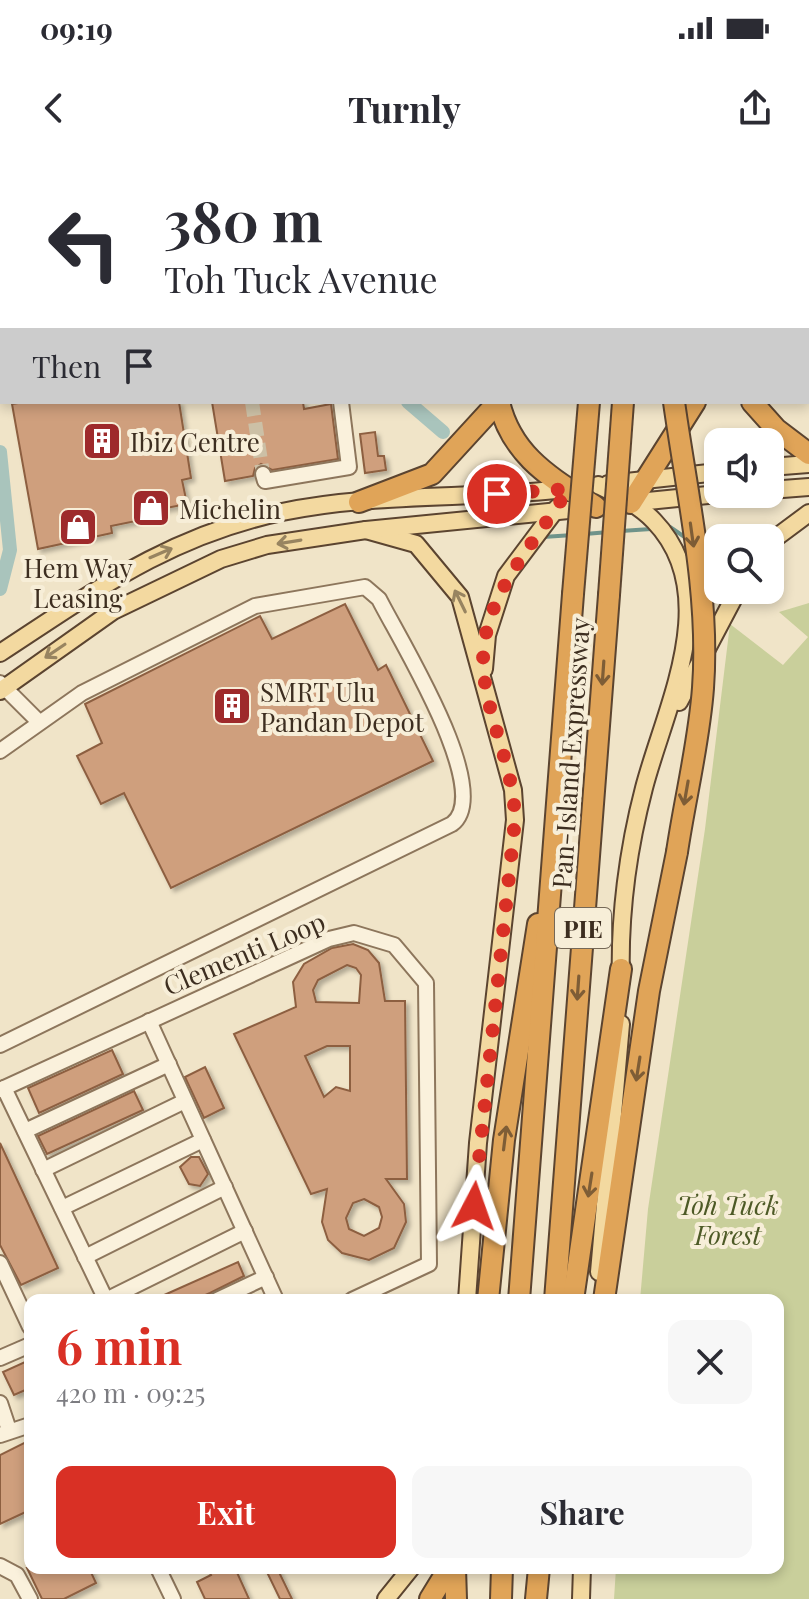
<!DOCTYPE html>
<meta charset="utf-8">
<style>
body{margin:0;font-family:"Playfair Display",serif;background:#f7f7f7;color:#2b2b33;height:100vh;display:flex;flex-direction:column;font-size:30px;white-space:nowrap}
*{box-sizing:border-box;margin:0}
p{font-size:26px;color:#7c7c81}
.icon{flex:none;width:44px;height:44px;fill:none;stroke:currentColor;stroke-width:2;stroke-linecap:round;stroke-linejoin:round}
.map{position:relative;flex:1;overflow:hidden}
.side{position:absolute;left:24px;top:1134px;width:760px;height:280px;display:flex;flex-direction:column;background:#fff;border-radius:16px;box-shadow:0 4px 12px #0003}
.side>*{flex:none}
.banner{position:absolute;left:0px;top:0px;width:810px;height:244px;box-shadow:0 4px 12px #0003;background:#fff;color:#2b2b33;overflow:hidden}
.tools{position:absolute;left:704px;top:268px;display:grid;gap:16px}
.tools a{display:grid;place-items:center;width:80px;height:80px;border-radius:16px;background:#fff;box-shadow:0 4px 12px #0003;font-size:40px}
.pin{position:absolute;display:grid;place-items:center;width:68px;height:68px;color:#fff;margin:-34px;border:4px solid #fff;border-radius:50%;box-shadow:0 2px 8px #0007}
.me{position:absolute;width:88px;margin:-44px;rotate:4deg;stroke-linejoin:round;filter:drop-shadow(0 0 6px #0008)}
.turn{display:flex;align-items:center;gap:28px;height:168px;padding:0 32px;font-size:36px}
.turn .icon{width:104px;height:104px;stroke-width:2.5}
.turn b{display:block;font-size:56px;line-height:68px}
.then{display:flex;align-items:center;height:76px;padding:0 32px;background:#0003;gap:16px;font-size:30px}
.round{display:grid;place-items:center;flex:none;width:84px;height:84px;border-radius:16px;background:#f7f7f7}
.summary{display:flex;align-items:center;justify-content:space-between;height:136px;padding:0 32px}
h1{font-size:48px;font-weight:700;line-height:60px;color:#d93025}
.primary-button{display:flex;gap:16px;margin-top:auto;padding:16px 32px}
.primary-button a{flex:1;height:92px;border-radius:16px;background:#d93025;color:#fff;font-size:32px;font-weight:700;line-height:92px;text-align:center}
.primary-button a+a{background:#f7f7f7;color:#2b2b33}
.status{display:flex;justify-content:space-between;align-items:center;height:56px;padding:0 40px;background:#fff;direction:ltr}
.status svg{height:22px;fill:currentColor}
header{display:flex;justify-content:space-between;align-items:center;height:104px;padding:0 32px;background:#fff;font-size:36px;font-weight:700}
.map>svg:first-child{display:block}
.green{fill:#c9cf9b}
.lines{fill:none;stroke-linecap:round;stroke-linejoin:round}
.stream{stroke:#6f938a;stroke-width:4}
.canal{stroke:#a9c4bc;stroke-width:14}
.building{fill:#cf9f7d;stroke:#8d5f41;stroke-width:2;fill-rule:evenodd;filter:url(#shadow)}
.minor-tunnel{stroke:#ccc0a6;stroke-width:14;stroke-dasharray:14 7;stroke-linecap:butt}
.minor-casing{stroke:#8d765c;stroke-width:18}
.major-casing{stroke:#5b4430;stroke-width:20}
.highway-casing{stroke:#5b4430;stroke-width:24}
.minor{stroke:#faf1dc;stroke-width:14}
.major{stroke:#f3d9a0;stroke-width:16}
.highway{stroke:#e0a458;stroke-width:20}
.highway-bridge-casing{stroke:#5b4430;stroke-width:24;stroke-linecap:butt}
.highway-bridge{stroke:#e0a458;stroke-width:20}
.oneway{stroke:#7e5d36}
.oneway2{stroke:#988460}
.route{stroke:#d93025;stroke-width:14;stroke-dasharray:0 25.2}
.labels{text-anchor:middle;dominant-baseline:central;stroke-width:8;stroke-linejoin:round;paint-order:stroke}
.shield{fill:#f7eed8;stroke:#756857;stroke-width:2}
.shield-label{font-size:24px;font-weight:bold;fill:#3d2e20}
.poi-label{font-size:26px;fill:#3d2e20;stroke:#f7eed8;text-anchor:start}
.street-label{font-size:26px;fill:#3d2e20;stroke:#f7eed8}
.park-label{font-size:26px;font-style:italic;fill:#4d5a26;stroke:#f7eed8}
</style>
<div class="status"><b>09:19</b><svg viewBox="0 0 49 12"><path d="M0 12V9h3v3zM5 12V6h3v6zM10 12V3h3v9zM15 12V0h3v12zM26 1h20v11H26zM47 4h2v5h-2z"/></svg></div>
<header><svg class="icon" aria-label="back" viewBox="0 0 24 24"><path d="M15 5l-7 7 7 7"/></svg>Turnly<svg class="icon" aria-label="share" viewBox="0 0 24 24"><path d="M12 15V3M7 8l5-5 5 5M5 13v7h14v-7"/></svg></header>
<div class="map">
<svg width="809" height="1439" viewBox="0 0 809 1439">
<defs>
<filter id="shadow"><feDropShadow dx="3.5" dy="3.5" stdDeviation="2" flood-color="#0004"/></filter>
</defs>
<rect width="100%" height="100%" fill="#f0e4c8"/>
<polygon class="green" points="809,443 809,1439 614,1439 616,1408 778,1408 778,1140 640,1140 648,1049 705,669 730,464 783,505 808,477 779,452"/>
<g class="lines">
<g class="stream">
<polyline points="670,367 689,380"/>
<polyline points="621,371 651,369"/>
<polyline points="585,374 609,372"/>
<polyline points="543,377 573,375"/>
<polyline points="703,389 718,399"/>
</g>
<g class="canal">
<polyline points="0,203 2,202"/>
<polyline points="408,242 443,272"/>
<polyline points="0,292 10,390 0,429"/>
</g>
</g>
<g class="building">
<polygon points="24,242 179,242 191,318 182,320 187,344 135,354 136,361 111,366 112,373 38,389 12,244"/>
<polygon points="212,242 303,242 304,249 331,244 338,299 272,310 261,304 255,308 253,316 225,321"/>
<polygon points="375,272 378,296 384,296 386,310 365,313 360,274"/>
<polygon points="345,444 378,510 386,505 433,601 171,728 124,633 101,644 77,596 102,583 85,544 260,456 272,479"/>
<path d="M353 784 368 790 379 803 385 841H405L407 1019H386L404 1044 406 1062 394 1088 369 1100 342 1093 328 1080 322 1062 327 1029 311 1034 234 874 296 847 293 822 304 804 332 788ZM347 805 356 808 361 815 359 843 316 842 313 830 318 820ZM327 886H350V931L336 927 324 937 305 896ZM364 1039 379 1047 382 1057 379 1068 364 1076 349 1069 346 1058 353 1043Z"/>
<polygon points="112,890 123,914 39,953 28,928"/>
<polygon points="205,907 224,948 204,958 185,917"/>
<polygon points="134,931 143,950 47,994 38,976"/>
<polygon points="0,983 58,1108 21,1125 0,1085"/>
<polygon points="191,997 199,997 208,1014 200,1026 189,1024 180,1007"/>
<polygon points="238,1102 244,1116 210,1133 194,1140 153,1140"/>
<polygon points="25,1202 30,1213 30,1228 14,1235 3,1212"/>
<polygon points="30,1280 30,1350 0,1364 0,1295"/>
<polygon points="27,1408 89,1408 96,1423 64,1439 42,1439"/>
<polygon points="207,1408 235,1408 249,1439 205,1439 197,1422 211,1415"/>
<polygon points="265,1408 277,1408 292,1439 280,1439"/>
</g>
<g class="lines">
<polyline class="minor-tunnel" points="252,242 263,314"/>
<defs>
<g id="minor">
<polyline points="14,0 23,2"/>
<polyline points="725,0 725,2"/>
<polyline points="164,2 165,0"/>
<polyline points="360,2 361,0"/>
<polyline points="400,2 400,0"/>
<polyline points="805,2 805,0"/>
<polyline points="0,29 2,31"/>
<polyline points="0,76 2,77"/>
<polyline points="0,149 2,149"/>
<polyline points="808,150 809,150"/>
<polyline points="808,215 809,219"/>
<polyline points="263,314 265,321 349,307 341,242"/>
<polyline points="0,523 38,561"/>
<path d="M0 591 82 533 255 446 365 427 379 439C399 479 495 632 452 664L0 885"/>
<polyline points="149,861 276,1140"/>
<polyline points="4,928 106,1140"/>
<polyline points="0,930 329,779 354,773 394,785 426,823 429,1104 352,1140"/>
<polyline points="25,971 169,904"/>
<polyline points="43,1010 185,941"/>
<polyline points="62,1048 203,980"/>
<polyline points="85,1097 225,1027"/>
<polyline points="0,1103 30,1167"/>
<polyline points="106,1140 245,1071"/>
<polyline points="217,1140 266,1117"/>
<polyline points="0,1198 30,1185"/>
<polyline points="0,1243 9,1270"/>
<polyline points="0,1275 30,1265"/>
<polyline points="0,1406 17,1415 30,1439"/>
<polyline points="158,1408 173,1439"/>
</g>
<g id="major">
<polyline points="770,307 809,304"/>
<polyline points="608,324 718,312"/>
<path d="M598 325C618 335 639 345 654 361 725 435 665 547 644 628 628 689 619 758 621 821"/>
<polyline points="770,330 809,327"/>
<polyline points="628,343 718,334"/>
<polyline points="366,370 416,384 460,437 513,630 515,660 478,983 467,1140"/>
<polyline points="770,382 809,353"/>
<path d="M0 493C95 431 168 376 282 352 377 332 477 340 574 328"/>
<polyline points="484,509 487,475 506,416 557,348"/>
<polyline points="0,531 113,451 221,399 267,385 366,370 589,348"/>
<polyline points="679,542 738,430"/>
<polyline points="599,1112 621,864"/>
<polyline points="386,1439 411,1408"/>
<polyline points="581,1439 582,1408"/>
</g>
<g id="highway">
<polyline points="679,0 680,2"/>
<polyline points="561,2 561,0"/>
<polyline points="605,2 606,0"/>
<polyline points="640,2 640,0"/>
<path d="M499 242C512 297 552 318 596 347"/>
<polyline points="752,242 776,269 809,294"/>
<polyline points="359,342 432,314 498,242"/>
<polyline points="631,343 695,242"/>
<polyline points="488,1140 504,980 538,764"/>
<polyline points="519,1140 573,434"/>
<polyline points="555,1140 609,435"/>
<polyline points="573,1140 621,809"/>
<polyline points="604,1140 649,831 677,692"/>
<polyline points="455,1408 456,1439"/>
<polyline points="430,1439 449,1408"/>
<polyline points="501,1439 502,1408"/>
<polyline points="536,1439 539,1408"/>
</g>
</defs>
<use href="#minor" class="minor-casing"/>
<use href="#major" class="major-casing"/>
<use href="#highway" class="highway-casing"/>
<use href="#minor" class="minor"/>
<use href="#major" class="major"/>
<use href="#highway" class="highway"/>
<defs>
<g id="highway-bridge">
<path d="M674 242C687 335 710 434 703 528 699 583 685 638 677 692"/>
<polyline points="573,434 589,242"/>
<polyline points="609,435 623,242"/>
</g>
</defs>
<use href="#highway-bridge" class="highway-bridge-casing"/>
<use href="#highway-bridge" class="highway-bridge"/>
</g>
<defs><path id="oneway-shaft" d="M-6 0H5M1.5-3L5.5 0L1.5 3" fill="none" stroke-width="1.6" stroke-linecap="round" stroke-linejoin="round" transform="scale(2)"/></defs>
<g class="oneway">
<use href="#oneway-shaft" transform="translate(692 375) rotate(82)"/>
<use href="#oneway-shaft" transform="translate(603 513) rotate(94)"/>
<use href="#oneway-shaft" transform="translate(686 633) rotate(100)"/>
<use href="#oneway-shaft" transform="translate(578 828) rotate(94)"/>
<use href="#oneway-shaft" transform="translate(638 909) rotate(99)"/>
<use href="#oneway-shaft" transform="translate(505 978) rotate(-83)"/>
<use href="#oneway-shaft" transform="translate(590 1025) rotate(99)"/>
</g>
<g class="oneway2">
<use href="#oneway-shaft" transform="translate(289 382) rotate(171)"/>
<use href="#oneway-shaft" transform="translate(161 393) rotate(-23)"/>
<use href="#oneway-shaft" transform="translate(460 441) rotate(-116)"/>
<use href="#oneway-shaft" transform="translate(55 491) rotate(146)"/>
</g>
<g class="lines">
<path class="route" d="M474 1046 515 660C514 609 490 565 484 516 475 441 534 387 568 329L497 334"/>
</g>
<defs>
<symbol id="building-square" viewBox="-11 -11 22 22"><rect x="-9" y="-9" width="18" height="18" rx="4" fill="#9e2a2b" stroke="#f7eed8"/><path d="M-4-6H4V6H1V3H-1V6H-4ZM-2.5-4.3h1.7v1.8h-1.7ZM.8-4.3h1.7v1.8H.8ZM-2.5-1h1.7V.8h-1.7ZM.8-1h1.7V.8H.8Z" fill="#fff"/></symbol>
<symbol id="shop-square" viewBox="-11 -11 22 22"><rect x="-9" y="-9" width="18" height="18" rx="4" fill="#9e2a2b" stroke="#f7eed8"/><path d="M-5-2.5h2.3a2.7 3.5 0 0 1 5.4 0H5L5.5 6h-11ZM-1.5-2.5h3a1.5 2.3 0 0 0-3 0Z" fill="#fff"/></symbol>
</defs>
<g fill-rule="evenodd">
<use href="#building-square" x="80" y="259" width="44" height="44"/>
<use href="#shop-square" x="129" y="326" width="44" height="44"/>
<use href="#shop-square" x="56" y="345" width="44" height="44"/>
<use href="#building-square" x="210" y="524" width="44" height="44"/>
</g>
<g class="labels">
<rect class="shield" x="555" y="748" width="56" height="40" rx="6"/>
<g class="shield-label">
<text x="583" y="768">PIE</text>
</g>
<g class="poi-label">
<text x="130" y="281">Ibiz Centre</text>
<text x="179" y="348">Michelin</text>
<text x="78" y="407" text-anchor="middle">Hem Way<tspan x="78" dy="30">Leasing</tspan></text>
<text x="260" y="531">SMRT Ulu<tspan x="260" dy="30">Pandan Depot</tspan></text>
</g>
<g class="street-label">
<text transform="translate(570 593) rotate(-86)">Pan-Island Expressway</text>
<text transform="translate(244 793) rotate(-23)">Clementi Loop</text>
</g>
<g class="park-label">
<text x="728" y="1044">Toh Tuck<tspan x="728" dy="30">Forest</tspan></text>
</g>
</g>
</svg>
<div class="tools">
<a><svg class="icon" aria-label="sound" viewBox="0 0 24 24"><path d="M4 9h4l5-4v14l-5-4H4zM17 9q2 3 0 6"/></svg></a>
<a><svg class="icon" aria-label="search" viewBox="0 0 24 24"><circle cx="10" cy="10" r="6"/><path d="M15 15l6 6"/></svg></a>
</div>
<div class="pin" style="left:497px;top:334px;background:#d93025"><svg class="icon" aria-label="arrive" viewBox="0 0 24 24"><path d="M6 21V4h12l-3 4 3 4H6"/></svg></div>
<svg class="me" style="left:474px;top:1046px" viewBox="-20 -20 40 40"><path d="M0-17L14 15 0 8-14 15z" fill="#d93025" stroke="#fff" stroke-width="4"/></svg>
<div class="banner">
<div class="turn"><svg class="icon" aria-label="left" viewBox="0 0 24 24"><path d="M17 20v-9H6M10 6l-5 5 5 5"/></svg><div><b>380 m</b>Toh Tuck Avenue</div></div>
<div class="then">Then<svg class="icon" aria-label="arrive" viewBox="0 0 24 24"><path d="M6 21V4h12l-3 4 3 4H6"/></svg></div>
</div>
<section class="side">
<div class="summary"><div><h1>6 min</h1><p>420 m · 09:25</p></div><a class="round"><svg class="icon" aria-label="close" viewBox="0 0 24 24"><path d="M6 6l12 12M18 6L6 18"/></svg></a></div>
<div class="primary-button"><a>Exit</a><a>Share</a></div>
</section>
</div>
